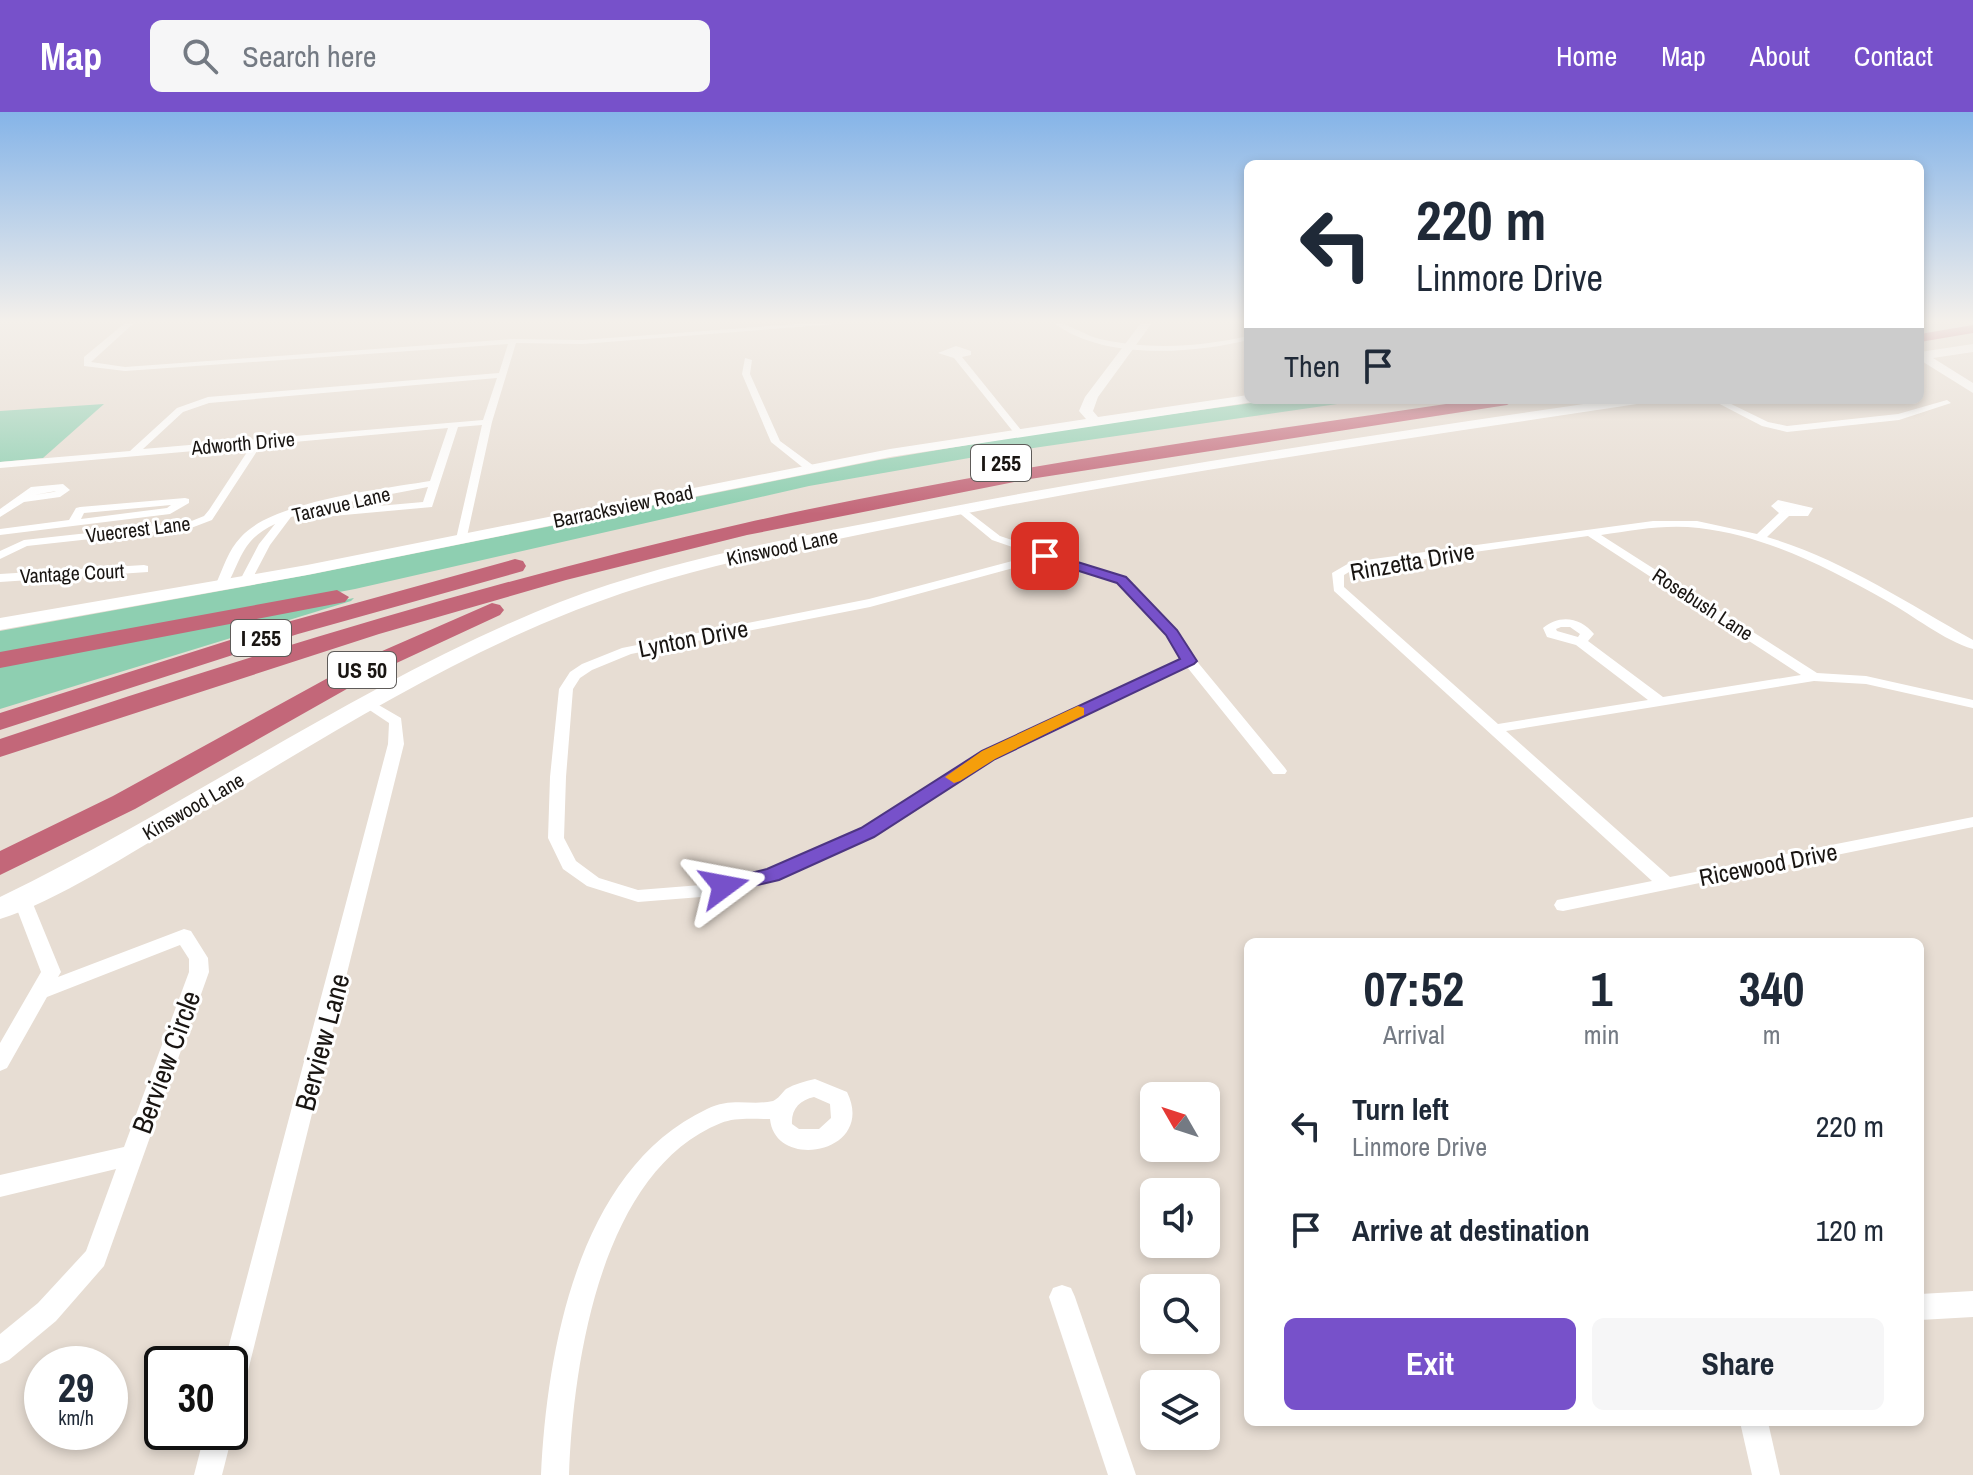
<!DOCTYPE html>
<style>
body{margin:0;font-family:"Archivo Narrow",sans-serif;background:#f6f6f7;color:#1f2937;height:100vh;display:flex;flex-direction:column;font-size:30px;white-space:nowrap}
*{box-sizing:border-box;margin:0}
p{font-size:26px;color:#747a83}
.icon{flex:none;width:44px;height:44px;fill:none;stroke:currentColor;stroke-width:2;stroke-linecap:round;stroke-linejoin:round}
.map{position:relative;flex:1;overflow:hidden}
.details{position:absolute;left:1244px;top:826px;width:680px;height:488px;display:flex;flex-direction:column;background:#fff;border-radius:12px;box-shadow:0 4px 12px #0003}
.details>*{flex:none}
.banner{position:absolute;left:1244px;top:48px;width:680px;height:244px;border-radius:12px;box-shadow:0 4px 12px #0003;background:#fff;color:#1f2937;overflow:hidden}
.needle{width:52px;rotate:309deg}
.tools{position:absolute;left:1140px;top:970px;display:grid;gap:16px}
.tools a{display:grid;place-items:center;width:80px;height:80px;border-radius:12px;background:#fff;box-shadow:0 4px 12px #0003;font-size:40px}
.speed{position:absolute;left:24px;top:1234px;display:flex;gap:16px;font-size:40px;font-weight:700;text-align:center}
.speed>*{display:grid;place-content:center;width:104px;height:104px;border-radius:50%;background:#fff;box-shadow:0 4px 12px #0003;line-height:1}
.speed small{font-size:20px;font-weight:400}
.speed .limit{border:4px solid #111;border-radius:12px;background:#fff;color:#111}
.pin{position:absolute;display:grid;place-items:center;width:68px;height:68px;color:#fff;margin:-34px;border-radius:16px;box-shadow:0 4px 12px #0006}
.me{position:absolute;width:88px;margin:-44px;rotate:77deg;stroke-linejoin:round;filter:drop-shadow(0 0 6px #0008)}
.turn{display:flex;align-items:center;gap:28px;height:168px;padding:0 40px;font-size:36px}
.turn .icon{width:104px;height:104px;stroke-width:2.5}
.turn b{display:block;font-size:56px;line-height:68px}
.then{display:flex;align-items:center;height:76px;padding:0 40px;background:#0003;gap:16px;font-size:30px}
.eta{display:flex;justify-content:space-evenly;align-items:center;height:136px;text-align:center}
.eta b{font-size:48px;font-weight:800;line-height:56px}
.button{display:flex;gap:16px;margin-top:auto;padding:16px 40px}
.button a{flex:1;height:92px;border-radius:12px;background:#7751ca;color:#fff;font-size:32px;font-weight:800;line-height:92px;text-align:center}
.button a+a{background:#f6f6f7;color:#1f2937}
ul{padding:0;list-style:none}
li{display:flex;align-items:center;gap:24px;height:104px;padding:0 40px}
li div{flex:1}
li b{display:block;font-size:30px}
li em{font-style:normal}
header{display:flex;align-items:center;gap:48px;box-sizing:border-box;height:112px;padding:0 40px;background:#7751ca;color:#fff}
header strong{font-size:38px}
nav{display:flex;gap:44px;margin-inline-start:auto;font-size:28px}
.search{width:560px;height:72px;background:#f6f6f7;display:flex;align-items:center;gap:20px;box-sizing:border-box;padding:0 28px;border-radius:12px;color:#747a83;font-size:30px}
.map>svg:first-child{display:block}
.green{fill:#8ecfb1}
.lines{fill:none;stroke-linecap:round;stroke-linejoin:round}
.street{fill:#fff;fill-rule:evenodd}
.secondary{fill:#fff;fill-rule:evenodd}
.highway{fill:#c36779;fill-rule:evenodd}
.route{fill:#7751ca;stroke:#4d3583;stroke-width:2}
.slow{fill:#f59e0b}
.labels{text-anchor:middle;dominant-baseline:central;stroke-width:6;stroke-linejoin:round;paint-order:stroke}
.far-street-label{font-size:20px;fill:#191512;stroke:#fff}
.shield{fill:#fff;stroke:#5e5b59;stroke-width:2}
.shield-label{font-size:22px;font-weight:bold;fill:#191512}
.street-label{font-size:24px;fill:#191512;stroke:#fff}
.near-street-label{font-size:28px;fill:#191512;stroke:#fff}
</style>
<header>
<strong>Map</strong>
<div class="search"><svg class="icon" aria-label="search" viewBox="0 0 24 24"><circle cx="10" cy="10" r="6"/><path d="M15 15l6 6"/></svg>Search here</div>
<nav><a>Home</a><a>Map</a><a>About</a><a>Contact</a></nav>
</header>
<div class="map">
<svg width="1973" height="1363" viewBox="0 0 1973 1363">
<rect width="100%" height="100%" fill="#e7ddd3"/>
<g class="green">
<polygon points="1274,288 1365,288 992,342 809,374 355,477 0,544 0,519 313,462 879,348 1062,317"/>
<polygon points="104,292 43,346 0,350 0,299"/>
<polygon points="354,486 351,489 0,597 0,554"/>
</g>
<g class="lines">
<g class="street">
<path d="M125 211H134L91 250 125 255 513 227 582 228 810 211H849L582 232 516 231 492 310 466 429 456 427 482 313 458 315 432 395 333 404 328 401 333 398 423 390 428 375 339 392 291 405 270 433 249 473H241L239 470 259 432 275 412C241 428 242 447 225 477L221 478 215 474C223 457 228 438 241 425 272 389 383 377 430 369L448 316 261 333 212 408 191 416 27 434 0 447V439L24 428 189 410 204 404 209 398 251 334 0 356V350L130 339 177 296 208 285 499 261 508 232 125 259 84 254V245ZM497 266 483 308 143 337 183 300 209 291Z"/>
<path d="M1054 211C1070 211 1085 224 1100 227 1148 238 1201 235 1248 224V228C1192 242 1102 248 1054 211Z"/>
<polygon points="956,234 971,239 971,243 962,245 1021,318 1021,322 1015,322 954,246 938,241"/>
<polygon points="745,246 752,248 750,262 780,329 814,354 814,358 806,358 771,330 742,262"/>
<polygon points="1712,288 1723,288 1768,310 1787,314 1898,302 1947,288 1951,291 1899,308 1787,320 1762,314"/>
<path d="M63 372 70 378 60 385 24 390 0 405V397L31 375ZM56 379 53 380 34 383Z"/>
<path d="M185 386 189 387V391L170 402 0 423V417L69 408 76 396 80 395ZM171 393 167 396 81 407 84 401Z"/>
<path d="M1778 388 1813 396 1808 404H1789L1767 425C1841 447 1906 490 1973 528V537C1943 528 1914 504 1887 489 1828 456 1767 424 1699 416 1666 412 1634 418 1601 423L1817 561 1866 564 1973 588V596L1866 572 1814 569 1506 619 1670 765 1973 705V715L1563 799 1557 798 1554 793 1557 788 1652 769 1334 479 1332 461 1351 450 1653 409H1697L1757 422 1779 401 1771 394ZM1588 424 1801 563 1663 585 1588 529 1594 522C1581 505 1559 502 1543 516L1547 525 1576 533 1648 588 1498 612 1344 475V463L1354 457ZM1561 515H1570L1580 522 1578 525 1557 519 1556 517Z"/>
<path d="M961 394 1000 424 1125 465 1177 518 1195 547 1285 656 1287 659 1285 662H1273L1187 555 1033 625 993 646 874 725 778 767 701 785 638 790 587 774 563 757 548 726 550 665 559 577 570 560 582 552 622 536 869 487 1035 443 992 428 957 399V395ZM1047 447 1117 471 1167 523 1181 547 1023 619 983 640 862 717 768 758 701 773 638 778 599 766 576 749 564 726 566 665 573 577 580 566 592 558 631 542 870 495Z"/>
<polygon points="144,453 148,454 148,460 0,470 0,462"/>
<polygon points="370,588 401,606 404,632 243,1279 240,1289 230,1292 230,1252 224,1252 388,632 389,611 365,595 363,592 365,589"/>
<polygon points="22,781 28,783 31,787 61,860 58,865 184,817 191,819 208,846 209,860 104,1154 56,1209 9,1248 0,1252 0,1222 38,1191 86,1139 116,1057 0,1085 0,1063 124,1035 189,860 189,847 180,833 47,885 7,956 0,959 0,931 41,860 13,787 16,783"/>
<path d="M815 967 847 980C877 1041 775 1060 770 1007 755 1007 735 1005 721 1011 601 1059 573 1251 569 1363H541C547 1236 579 1057 707 997 732 985 751 994 773 989 778 987 782 981 786 977 795 972 805 969 815 967ZM814 985 830 992 831 1006 819 1017H799L792 1012C791 997 800 988 814 985Z"/>
<polygon points="1062,1173 1071,1176 1075,1185 1136,1363 1108,1363 1049,1185 1053,1176"/>
<polygon points="1973,1179 1973,1205 1920,1208 1920,1182"/>
<polygon points="1740,1310 1768,1310 1780,1363 1752,1363"/>
<polygon points="230,1313 233,1320 222,1363 194,1363 205,1320 230,1320"/>
</g>
<g class="secondary">
<polygon points="1141,211 1152,211 1098,285 1093,299 1098,305 1248,283 1248,288 1253,290 890,345 307,463 0,518 0,506 307,453 890,337 1086,307 1079,299 1085,285"/>
<polygon points="1973,232 1973,240 1933,246 1973,271 1973,281 1920,248 1920,240"/>
<path d="M1610 288H1644L1637 292C1398 328 1159 362 922 410 806 434 687 454 576 498 438 552 312 633 185 709 134 739 55 790 0 807V785C190 693 364 568 560 490 672 447 792 426 909 403 1141 357 1376 323 1610 288Z"/>
</g>
<g class="highway">
<polygon points="1973,213 1973,221 1920,230 1920,222"/>
<path d="M1473 288H1515L1507 293 1030 367 747 423 566 468 379 522 0 645V627C245 544 493 468 745 411 986 357 1230 324 1473 288Z"/>
<polygon points="515,447 523,449 526,454 523,459 298,522 0,618 0,601 280,512"/>
<polygon points="337,478 349,485 345,490 0,556 0,540"/>
<polygon points="492,491 500,493 504,498 500,503 375,561 135,697 0,763 0,739 113,684 357,550"/>
</g>
</g>
<linearGradient id="sky" x2="0" y2="1"><stop stop-color="#85b4e8"/><stop offset="0.52" stop-color="#f4f0eb"/><stop offset="1" stop-color="#f4f0eb" stop-opacity="0"/></linearGradient>
<rect width="1973" height="402" fill="url(#sky)"/>
<polygon class="route" points="1045,440 1126,465 1177,518 1197,549 1194,552 995,647 874,725 779,768 724,781 717,779 714,774 717,769 767,757 861,716 982,639 1180,547 1166,523 1117,471 1041,447 1041,441"/>
<polygon class="slow" points="1078,594 1084,596 1084,603 995,647 960,669 954,671 945,665 982,639"/>
<g class="labels">
<g class="far-street-label">
<text transform="translate(243 331) rotate(-5)">Adworth Drive</text>
<text transform="translate(341 392) rotate(-13)">Taravue Lane</text>
<text transform="translate(623 394) rotate(-12)">Barracksview Road</text>
<text transform="translate(138 417) rotate(-7)">Vuecrest Lane</text>
<text transform="translate(782 435) rotate(-12)">Kinswood Lane</text>
<text transform="translate(72 461) rotate(-3)">Vantage Court</text>
<text transform="translate(1703 492) rotate(33)">Rosebush Lane</text>
<text transform="translate(193 694) rotate(-30)">Kinswood Lane</text>
</g>
<g class="shield">
<rect x="971" y="333" width="60" height="36" rx="6"/>
<rect x="231" y="508" width="60" height="36" rx="6"/>
<rect x="328" y="540" width="68" height="36" rx="6"/>
</g>
<g class="shield-label">
<text x="1001" y="351">I 255</text>
<text x="261" y="526">I 255</text>
<text x="362" y="558">US 50</text>
</g>
<g class="street-label">
<text transform="translate(1412 449) rotate(-10)">Rinzetta Drive</text>
<text transform="translate(693 526) rotate(-11)">Lynton Drive</text>
<text transform="translate(1768 752) rotate(-11)">Ricewood Drive</text>
</g>
<g class="near-street-label">
<text transform="translate(322 930) rotate(-75)">Berview Lane</text>
<text transform="translate(166 950) rotate(-70)">Berview Circle</text>
</g>
</g>
</svg>
<div class="tools">
<a><svg class="needle" viewBox="-14 -14 28 28"><path d="M0-13l5 13h-10z" fill="#e53935"/><path d="M0 13l5-13h-10z" fill="#747a83"/></svg></a>
<a><svg class="icon" aria-label="sound" viewBox="0 0 24 24"><path d="M4 9h4l5-4v14l-5-4H4zM17 9q2 3 0 6"/></svg></a>
<a><svg class="icon" aria-label="search" viewBox="0 0 24 24"><circle cx="10" cy="10" r="6"/><path d="M15 15l6 6"/></svg></a>
<a><svg class="icon" aria-label="layers" viewBox="0 0 24 24"><path d="M12 4l9 5-9 5-9-5zM3 14l9 5 9-5"/></svg></a>
</div>
<div class="speed"><div>29<small>km/h</small></div><div class="limit">30</div></div>
<div class="pin" style="left:1045px;top:444px;background:#d93025"><svg class="icon" aria-label="arrive" viewBox="0 0 24 24"><path d="M6 21V4h12l-3 4 3 4H6"/></svg></div>
<svg class="me" style="left:724px;top:774px" viewBox="-20 -20 40 40"><path d="M0-17L14 15 0 8-14 15z" fill="#7751ca" stroke="#fff" stroke-width="4"/></svg>
<div class="banner">
<div class="turn"><svg class="icon" aria-label="left" viewBox="0 0 24 24"><path d="M17 20v-9H6M10 6l-5 5 5 5"/></svg><div><b>220 m</b>Linmore Drive</div></div>
<div class="then">Then<svg class="icon" aria-label="arrive" viewBox="0 0 24 24"><path d="M6 21V4h12l-3 4 3 4H6"/></svg></div>
</div>
<section class="details">
<div class="eta">
<div><b>07:52</b><p>Arrival</p></div>
<div><b>1</b><p>min</p></div>
<div><b>340</b><p>m</p></div>
</div>
<ul>
<li><svg class="icon" aria-label="left" viewBox="0 0 24 24"><path d="M17 20v-9H6M10 6l-5 5 5 5"/></svg><div><b>Turn left</b><p>Linmore Drive</p></div><em>220 m</em></li>
<li><svg class="icon" aria-label="arrive" viewBox="0 0 24 24"><path d="M6 21V4h12l-3 4 3 4H6"/></svg><div><b>Arrive at destination</b></div><em>120 m</em></li>
</ul>
<div class="button"><a>Exit</a><a>Share</a></div>
</section>
</div>
